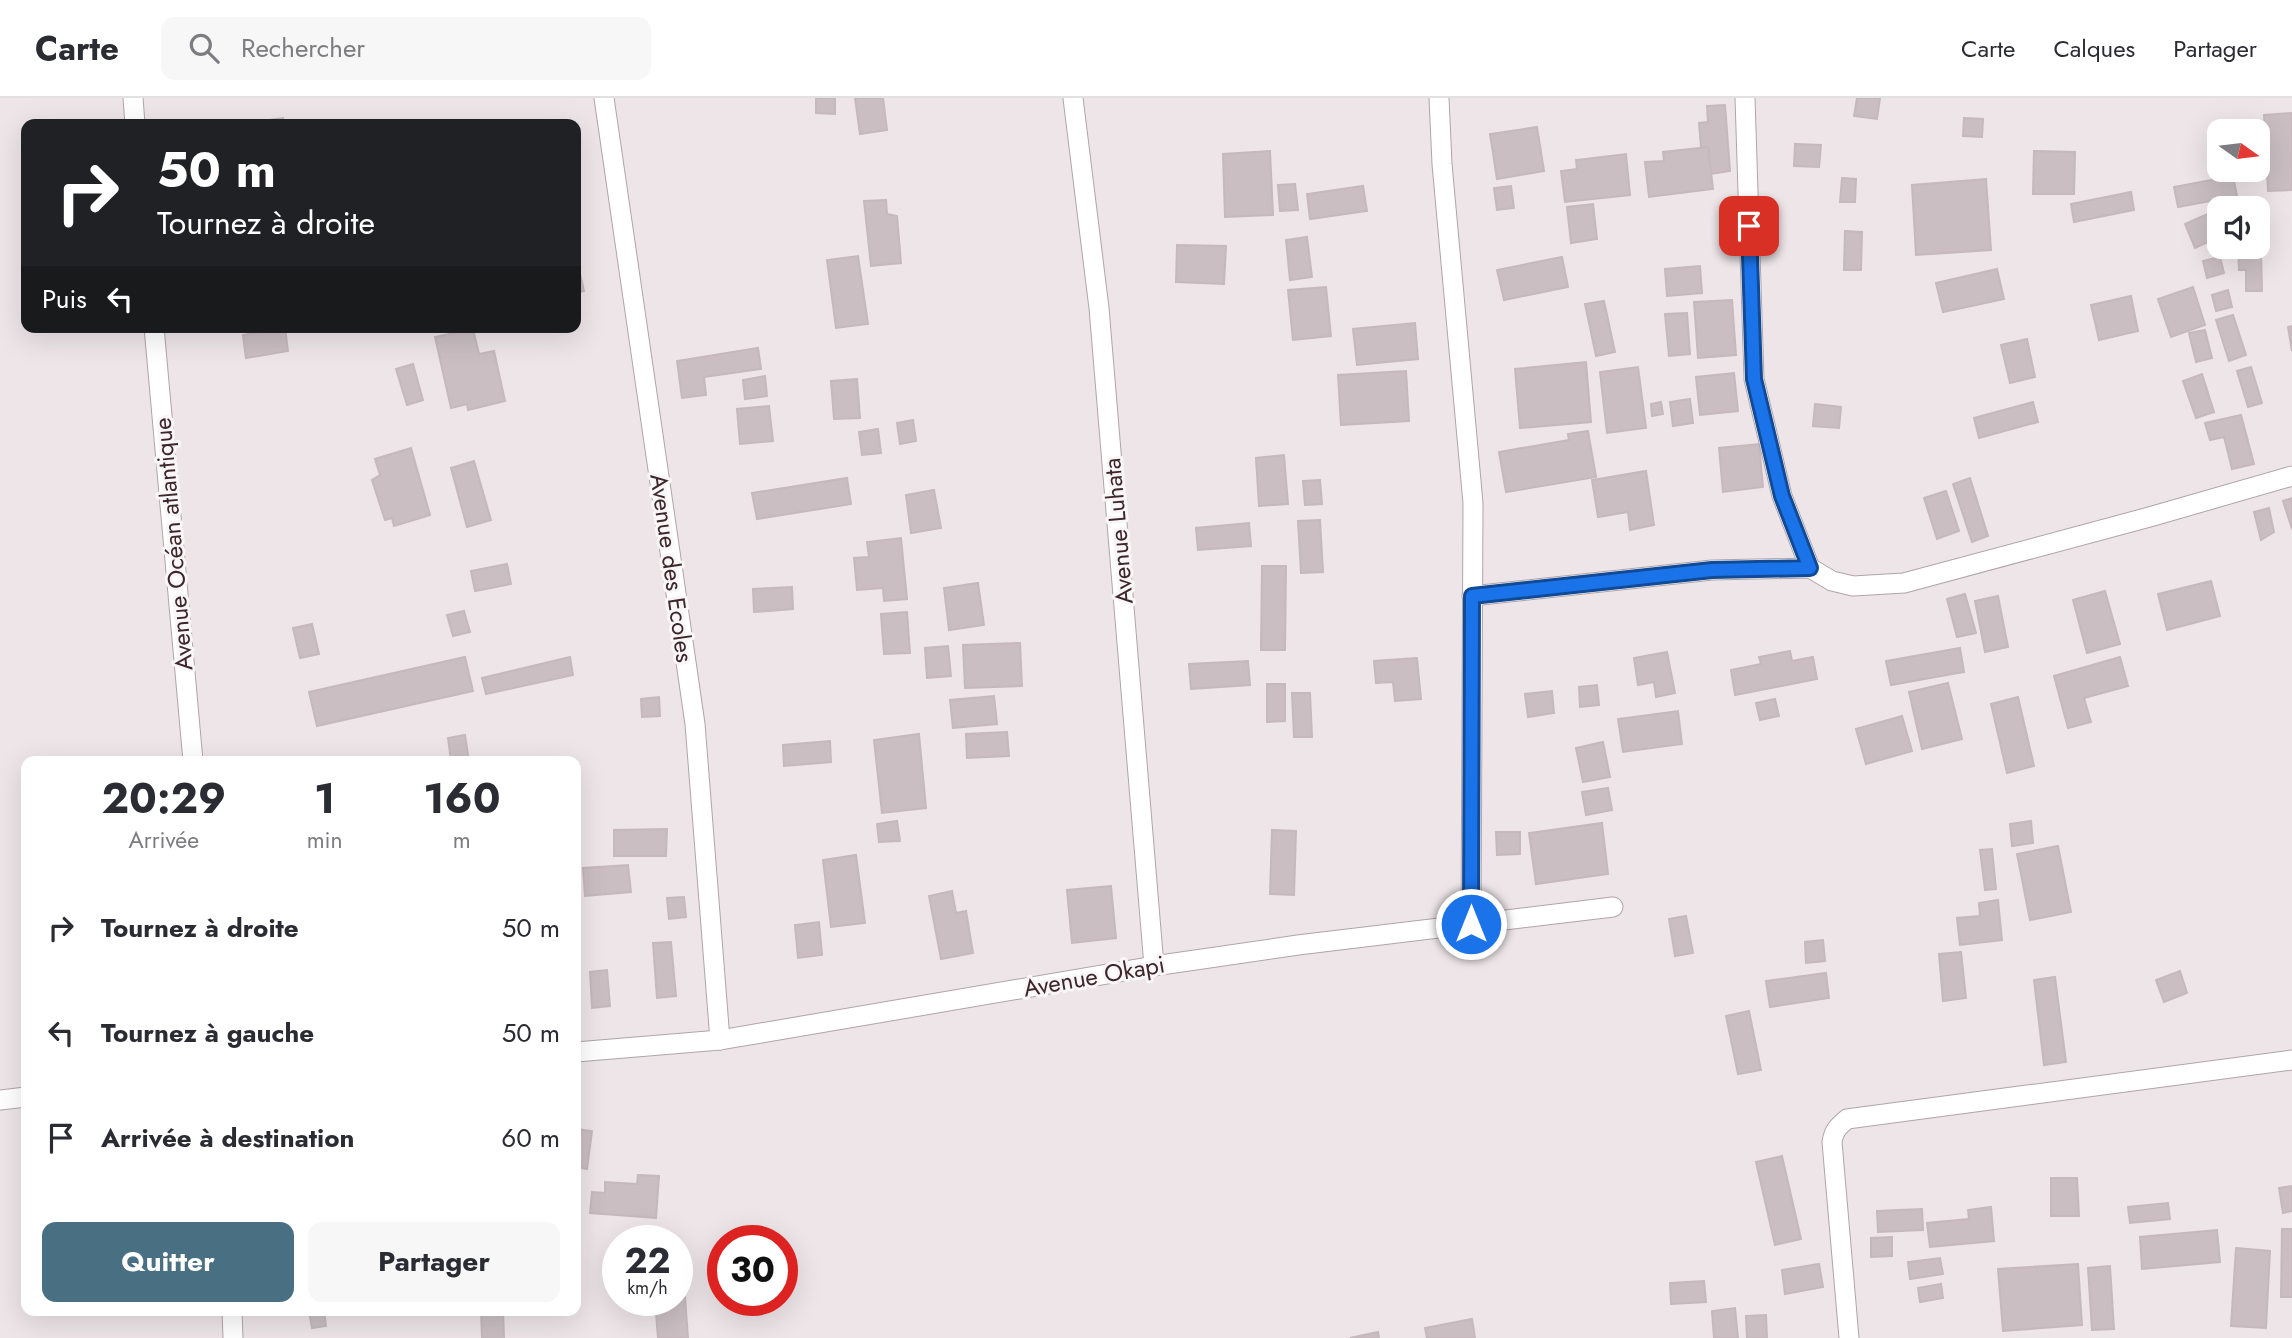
<!DOCTYPE html>
<html lang="fr">
<meta charset="utf-8">
<style>
body{margin:0;font-family:Jost,sans-serif;background:#f7f7f7;color:#2b2b33;height:100vh;display:flex;flex-direction:column;font-size:26px;white-space:nowrap}
*{box-sizing:border-box;margin:0}
p{font-size:23px;color:#7c7c81}
.icon{flex:none;width:38px;height:38px;fill:none;stroke:currentColor;stroke-width:2;stroke-linecap:round;stroke-linejoin:round}
.map{position:relative;flex:1;overflow:hidden}
.sheet{position:absolute;left:21px;top:658px;width:560px;height:560px;display:flex;flex-direction:column;background:#fff;border-radius:14px;box-shadow:0 7px 28px #0002}
.sheet>*{flex:none}
.guide{position:absolute;left:21px;top:21px;width:560px;height:214px;border-radius:14px;box-shadow:0 7px 28px #0002;background:#202124;color:#fff;overflow:hidden}
.needle{width:46px;rotate:104deg}
.tools{position:absolute;left:2207px;top:21px;display:grid;gap:14px}
.tools a{display:grid;place-items:center;width:63px;height:63px;border-radius:14px;background:#fff;box-shadow:0 7px 28px #0002;font-size:35px}
.speed{position:absolute;left:602px;top:1127px;display:flex;gap:14px;font-size:35px;font-weight:700;text-align:center}
.speed>*{display:grid;place-content:center;width:91px;height:91px;border-radius:50%;background:#fff;box-shadow:0 7px 28px #0002;line-height:1}
.speed small{font-size:18px;font-weight:400}
.speed .limit{border:10px solid #d22;background:#fff;color:#111}
.pin{position:absolute;display:grid;place-items:center;width:60px;height:60px;color:#fff;margin:-30px;border-radius:14px;box-shadow:0 4px 10px #0006}
.me{position:absolute;width:77px;margin:-38px;rotate:0deg;stroke-linejoin:round;filter:drop-shadow(0 0 5px #0008)}
.turn{display:flex;align-items:center;gap:24px;height:147px;padding:0 21px;font-size:32px}
.turn .icon{width:91px;height:91px;stroke-width:2.5}
.turn b{display:block;font-size:49px;line-height:60px}
.then{display:flex;align-items:center;height:66px;padding:0 21px;background:#0003;gap:14px;font-size:26px}
.eta{display:flex;justify-content:space-evenly;align-items:center;height:119px;text-align:center}
.eta b{font-size:42px;font-weight:700;line-height:49px}
.button{display:flex;gap:14px;margin-top:auto;padding:14px 21px}
.button a{flex:1;height:80px;border-radius:14px;background:#496f82;color:#fff;font-size:28px;font-weight:700;line-height:80px;text-align:center}
.button a+a{background:#f7f7f7;color:#2b2b33}
ul{padding:0;list-style:none}
li{display:flex;align-items:center;gap:21px;height:105px;padding:0 21px}
li div{flex:1}
li b{display:block;font-size:26px}
li em{font-style:normal}
header{display:flex;align-items:center;gap:42px;box-sizing:border-box;height:98px;padding:0 35px;background:#fff;border-bottom:2px solid #e1e1e2}
header strong{font-size:33px}
nav{display:flex;gap:38px;margin-inline-start:auto;font-size:24px}
.search{width:490px;height:63px;background:#f7f7f7;display:flex;align-items:center;gap:18px;box-sizing:border-box;padding:0 24px;border-radius:14px;color:#7c7c81;font-size:26px}
.map>svg:first-child{display:block}
.building{fill:#cabec2;stroke:#c6b8bd;stroke-width:2}
.lines{fill:none;stroke-linecap:round;stroke-linejoin:round}
.minor-casing{stroke:#b1a4a8;stroke-width:21}
.minor{stroke:#fff;stroke-width:19}
.route-casing{stroke:#114b97;stroke-width:18}
.route{stroke:#1a73e8;stroke-width:12}
.labels{text-anchor:middle;dominant-baseline:central;stroke-width:6;stroke-linejoin:round;paint-order:stroke}
.street-label{font-size:24px;fill:#3d262c;stroke:#f9f6f7}
</style>
<header>
<strong>Carte</strong>
<div class="search"><svg class="icon" aria-label="search" viewBox="0 0 24 24"><circle cx="10" cy="10" r="6"/><path d="M15 15l6 6"/></svg>Rechercher</div>
<nav><a>Carte</a><a>Calques</a><a>Partager</a></nav>
</header>
<div class="map">
<svg width="2292" height="1240" viewBox="0 0 2292 1240">
<rect width="100%" height="100%" fill="#ede5e8"/>
<g class="building">
<polygon points="816,0 835,0 835,16 816,15"/>
<polygon points="855,0 883,0 887,32 860,36"/>
<polygon points="1857,0 1880,0 1877,21 1854,18"/>
<polygon points="1725,7 1730,73 1710,76 1708,49 1701,49 1699,25 1708,24 1707,8"/>
<polygon points="2292,15 2292,92 2268,93 2264,17"/>
<polygon points="283,20 284,26 269,26 268,22"/>
<polygon points="1964,20 1983,21 1982,39 1963,38"/>
<polygon points="1537,29 1544,73 1497,81 1490,36"/>
<polygon points="1795,46 1821,47 1819,69 1794,68"/>
<polygon points="1708,49 1713,91 1649,99 1645,64 1664,63 1663,54"/>
<polygon points="1270,53 1273,117 1225,119 1223,56"/>
<polygon points="2034,53 2075,54 2074,96 2033,96"/>
<polygon points="1626,56 1630,97 1565,104 1561,73 1577,71 1576,62"/>
<polygon points="2233,78 2237,98 2178,109 2174,89"/>
<polygon points="1842,80 1856,81 1855,104 1840,104"/>
<polygon points="1986,81 1991,152 1916,157 1912,87"/>
<polygon points="1295,86 1298,112 1280,113 1278,87"/>
<polygon points="1363,88 1367,113 1310,121 1307,96"/>
<polygon points="1511,88 1514,110 1497,112 1494,90"/>
<polygon points="2131,94 2134,112 2074,124 2071,106"/>
<polygon points="886,102 887,116 897,118 901,165 871,168 864,103"/>
<polygon points="1593,106 1597,141 1571,145 1567,109"/>
<polygon points="2219,111 2219,139 2195,150 2185,126"/>
<polygon points="2258,117 2260,117 2262,193 2246,193 2246,172 2239,172 2238,149 2258,149"/>
<polygon points="1845,133 1862,134 1861,172 1844,172"/>
<polygon points="1307,139 1312,179 1290,182 1286,142"/>
<polygon points="1177,147 1226,148 1224,186 1176,184"/>
<polygon points="576,158 584,193 576,195"/>
<polygon points="858,158 868,226 836,230 827,162"/>
<polygon points="1562,159 1568,189 1504,202 1497,172"/>
<polygon points="2220,159 2224,175 2207,180 2203,163"/>
<polygon points="1700,168 1702,195 1667,198 1665,171"/>
<polygon points="1997,171 2004,201 1943,214 1936,185"/>
<polygon points="1326,189 1331,238 1293,242 1288,192"/>
<polygon points="2193,189 2205,227 2171,239 2158,201"/>
<polygon points="2228,192 2232,209 2216,213 2212,197"/>
<polygon points="2131,198 2138,233 2099,242 2091,207"/>
<polygon points="1732,202 1736,257 1698,260 1694,204"/>
<polygon points="1604,203 1615,254 1596,258 1585,206"/>
<polygon points="1687,215 1690,256 1669,258 1665,216"/>
<polygon points="2233,217 2246,257 2229,263 2216,222"/>
<polygon points="1415,225 1418,261 1357,267 1353,231"/>
<polygon points="2292,228 2292,253 2288,229"/>
<polygon points="285,230 288,253 246,260 243,237"/>
<polygon points="473,231 479,256 494,253 505,303 468,312 467,306 451,310 435,239"/>
<polygon points="2205,232 2212,260 2196,264 2189,235"/>
<polygon points="2027,241 2035,279 2010,285 2001,247"/>
<polygon points="758,250 761,271 704,279 706,297 682,300 677,263"/>
<polygon points="1586,264 1591,324 1520,330 1515,271"/>
<polygon points="413,266 423,302 407,307 396,271"/>
<polygon points="1638,269 1646,330 1607,335 1600,274"/>
<polygon points="2251,269 2262,305 2248,309 2237,273"/>
<polygon points="1406,273 1409,323 1341,327 1338,277"/>
<polygon points="1734,275 1738,313 1700,317 1696,279"/>
<polygon points="2202,276 2214,314 2196,320 2183,283"/>
<polygon points="765,278 767,298 745,301 743,282"/>
<polygon points="857,281 860,320 834,321 831,283"/>
<polygon points="1690,301 1693,325 1673,328 1670,304"/>
<polygon points="1661,304 1663,316 1652,318 1651,306"/>
<polygon points="2033,304 2038,324 1979,340 1974,320"/>
<polygon points="1815,306 1841,309 1839,330 1813,328"/>
<polygon points="769,308 773,343 740,346 737,311"/>
<polygon points="2241,317 2254,366 2232,371 2224,339 2210,342 2205,325"/>
<polygon points="913,322 916,343 900,346 897,325"/>
<polygon points="878,331 881,355 862,357 859,334"/>
<polygon points="1588,333 1596,379 1506,394 1499,354 1569,342 1568,336"/>
<polygon points="1759,346 1763,389 1723,394 1719,350"/>
<polygon points="411,350 430,417 394,428 392,420 385,422 372,382 380,377 375,361"/>
<polygon points="1284,357 1288,406 1259,408 1256,360"/>
<polygon points="474,363 491,422 467,429 451,370"/>
<polygon points="1646,373 1654,427 1630,432 1628,414 1598,419 1592,382"/>
<polygon points="847,380 851,406 757,421 752,395"/>
<polygon points="1970,380 1988,438 1972,444 1953,386"/>
<polygon points="1320,382 1322,406 1305,407 1303,383"/>
<polygon points="934,392 941,430 911,435 906,397"/>
<polygon points="1946,393 1959,433 1937,441 1924,400"/>
<polygon points="2292,400 2292,431 2283,403"/>
<polygon points="2269,410 2274,434 2261,442 2254,414"/>
<polygon points="1320,422 1323,474 1301,475 1298,423"/>
<polygon points="1249,425 1251,448 1198,452 1196,430"/>
<polygon points="901,440 907,501 884,503 883,490 857,492 854,460 869,459 867,444"/>
<polygon points="507,466 511,486 475,493 471,473"/>
<polygon points="1262,468 1286,468 1285,552 1261,552"/>
<polygon points="2211,483 2220,518 2167,532 2158,496"/>
<polygon points="978,485 984,527 949,532 944,490"/>
<polygon points="792,489 793,511 754,514 753,491"/>
<polygon points="2105,493 2120,546 2087,555 2073,502"/>
<polygon points="1965,496 1976,535 1957,539 1947,501"/>
<polygon points="1998,498 2008,549 1985,554 1975,503"/>
<polygon points="464,513 470,534 453,538 447,517"/>
<polygon points="907,514 910,555 884,556 881,516"/>
<polygon points="312,526 319,556 300,560 293,530"/>
<polygon points="1020,545 1022,588 965,590 963,547"/>
<polygon points="948,548 951,578 927,580 925,550"/>
<polygon points="1960,550 1964,574 1891,587 1886,563"/>
<polygon points="1790,553 1792,563 1813,559 1817,581 1735,597 1731,572 1761,566 1759,559"/>
<polygon points="1667,554 1675,595 1656,599 1654,584 1638,587 1634,560"/>
<polygon points="465,559 473,593 317,628 309,594"/>
<polygon points="570,559 573,577 486,596 482,580"/>
<polygon points="2120,559 2128,588 2084,600 2091,624 2068,630 2054,578"/>
<polygon points="1417,560 1421,601 1395,603 1393,584 1376,585 1374,563"/>
<polygon points="1248,563 1250,587 1191,591 1189,566"/>
<polygon points="1948,585 1962,641 1922,651 1909,594"/>
<polygon points="1267,586 1285,586 1285,623 1267,624"/>
<polygon points="1597,587 1599,607 1580,609 1579,589"/>
<polygon points="1552,593 1554,615 1528,619 1525,596"/>
<polygon points="1292,595 1310,595 1312,639 1294,639"/>
<polygon points="994,598 997,626 953,630 950,602"/>
<polygon points="659,599 660,618 642,619 641,601"/>
<polygon points="2018,599 2034,668 2007,675 1991,606"/>
<polygon points="1775,601 1779,618 1760,622 1756,605"/>
<polygon points="1678,613 1682,646 1623,654 1618,621"/>
<polygon points="1902,618 1912,653 1866,666 1856,631"/>
<polygon points="1007,634 1009,658 967,660 966,636"/>
<polygon points="919,636 926,710 882,715 874,642"/>
<polygon points="465,637 469,663 451,663 448,640"/>
<polygon points="830,643 831,664 784,668 783,647"/>
<polygon points="1603,644 1610,679 1583,684 1576,650"/>
<polygon points="1608,690 1612,712 1586,717 1582,694"/>
<polygon points="897,723 900,743 879,744 877,726"/>
<polygon points="2031,723 2033,745 2012,748 2010,726"/>
<polygon points="1602,725 1608,776 1536,786 1529,735"/>
<polygon points="667,731 666,758 614,758 614,732"/>
<polygon points="1272,732 1296,733 1294,797 1270,796"/>
<polygon points="1496,734 1520,734 1520,756 1497,757"/>
<polygon points="2058,748 2071,814 2030,822 2017,756"/>
<polygon points="1992,751 1996,791 1985,792 1980,752"/>
<polygon points="856,757 865,825 831,829 823,762"/>
<polygon points="628,767 631,794 585,798 583,770"/>
<polygon points="1111,788 1116,840 1072,845 1067,792"/>
<polygon points="952,793 956,815 966,813 973,855 941,861 929,798"/>
<polygon points="684,799 686,819 669,821 667,800"/>
<polygon points="1998,802 2002,842 1960,847 1957,820 1980,818 1979,805"/>
<polygon points="1686,818 1693,855 1675,858 1669,821"/>
<polygon points="819,824 822,857 798,860 795,827"/>
<polygon points="1823,842 1825,863 1806,865 1805,844"/>
<polygon points="671,844 676,898 657,900 653,845"/>
<polygon points="1961,854 1966,900 1943,903 1939,856"/>
<polygon points="607,872 610,908 592,910 590,874"/>
<polygon points="2180,873 2187,895 2164,904 2156,882"/>
<polygon points="1826,875 1829,900 1770,909 1766,883"/>
<polygon points="2055,879 2066,964 2044,967 2034,882"/>
<polygon points="1749,913 1761,972 1738,976 1726,918"/>
<polygon points="576,1031 592,1033 587,1071 576,1069"/>
<polygon points="1782,1058 1801,1141 1775,1147 1756,1064"/>
<polygon points="576,1076 578,1076 580,1115 576,1115"/>
<polygon points="638,1077 659,1078 656,1120 590,1115 592,1094 605,1095 605,1084 637,1086"/>
<polygon points="2051,1080 2077,1080 2079,1118 2051,1118"/>
<polygon points="2292,1088 2292,1113 2283,1115 2279,1090"/>
<polygon points="2168,1105 2170,1121 2130,1125 2128,1109"/>
<polygon points="1991,1109 1994,1143 1930,1149 1927,1125 1969,1121 1968,1112"/>
<polygon points="1922,1111 1923,1132 1878,1134 1877,1113"/>
<polygon points="2282,1131 2292,1131 2292,1199 2281,1199"/>
<polygon points="2217,1132 2220,1164 2142,1171 2140,1139"/>
<polygon points="1892,1139 1892,1158 1871,1159 1871,1140"/>
<polygon points="2236,1150 2270,1153 2266,1230 2231,1228"/>
<polygon points="1940,1160 1943,1176 1910,1181 1908,1164"/>
<polygon points="1819,1166 1823,1189 1785,1196 1782,1172"/>
<polygon points="2078,1166 2082,1227 2003,1233 1998,1171"/>
<polygon points="2110,1168 2114,1231 2092,1232 2088,1170"/>
<polygon points="1704,1183 1706,1204 1671,1206 1670,1185"/>
<polygon points="1941,1186 1943,1200 1920,1204 1918,1190"/>
<polygon points="685,1199 688,1240 658,1240 655,1202 677,1202 677,1200"/>
<polygon points="1735,1210 1738,1240 1714,1240 1712,1213"/>
<polygon points="309,1213 324,1213 326,1228 312,1230"/>
<polygon points="481,1213 503,1213 504,1240 482,1240"/>
<polygon points="1766,1217 1767,1240 1747,1240 1746,1218"/>
<polygon points="1472,1221 1475,1240 1427,1240 1425,1230"/>
<polygon points="1378,1234 1379,1240 1350,1240"/>
</g>
<g class="lines">
<defs>
<g id="minor">
<polyline points="133,0 135,26"/>
<polyline points="604,0 695,626 720,942"/>
<polyline points="1073,0 1099,210 1154,868"/>
<polyline points="1439,0 1442,66 1473,405 1471,826"/>
<polyline points="1745,0 1754,281 1782,398 1810,470"/>
<polyline points="154,229 193,663"/>
<polyline points="1472,498 1712,472 1810,470 1832,483 1853,488 1904,485 2153,418 2292,378"/>
<polyline points="576,954 720,942 1154,868 1298,847 1613,809"/>
<polyline points="0,1002 26,999"/>
<polyline points="232,1213 233,1240"/>
<path d="M1849 1240 1832 1044C1834 1032 1838 1029 1847 1021L2292 962"/>
</g>
</defs>
<use href="#minor" class="minor-casing"/>
<use href="#minor" class="minor"/>
</g>
<g class="lines">
<defs>
<polyline id="route" points="1471,826 1472,498 1712,472 1810,470 1782,398 1754,281 1749,128"/>
</defs>
<use href="#route" class="route-casing"/>
<use href="#route" class="route"/>
</g>
<g class="labels">
<g class="street-label">
<text transform="translate(1118 433) rotate(-95)">Avenue Luhata</text>
<text transform="translate(173 446) rotate(-95)">Avenue Océan atlantique</text>
<text transform="translate(672 470) rotate(82)">Avenue des Ecoles</text>
<text transform="translate(1094 878) rotate(-10)">Avenue Okapi</text>
</g>
</g>
</svg>
<div class="tools">
<a><svg class="needle" viewBox="-14 -14 28 28"><path d="M0-13l5 13h-10z" fill="#e53935"/><path d="M0 13l5-13h-10z" fill="#7c7c81"/></svg></a>
<a><svg class="icon" aria-label="sound" viewBox="0 0 24 24"><path d="M4 9h4l5-4v14l-5-4H4zM17 9q2 3 0 6"/></svg></a>
</div>
<div class="speed"><div>22<small>km/h</small></div><div class="limit">30</div></div>
<div class="pin" style="left:1749px;top:128px;background:#d93025"><svg class="icon" aria-label="arrive" viewBox="0 0 24 24"><path d="M6 21V4h12l-3 4 3 4H6"/></svg></div>
<svg class="me" style="left:1471px;top:826px" viewBox="-20 -20 40 40"><circle r="17" fill="#1a73e8" stroke="#fff" stroke-width="3"/><path d="M0-11L8 9 0 5-8 9z" fill="#fff"/></svg>
<div class="guide">
<div class="turn"><svg class="icon" aria-label="right" viewBox="0 0 24 24"><path d="M7 20v-9h11M14 6l5 5-5 5"/></svg><div><b>50 m</b>Tournez à droite</div></div>
<div class="then">Puis<svg class="icon" aria-label="left" viewBox="0 0 24 24"><path d="M17 20v-9H6M10 6l-5 5 5 5"/></svg></div>
</div>
<section class="sheet">
<div class="eta">
<div><b>20:29</b><p>Arrivée</p></div>
<div><b>1</b><p>min</p></div>
<div><b>160</b><p>m</p></div>
</div>
<ul>
<li><svg class="icon" aria-label="right" viewBox="0 0 24 24"><path d="M7 20v-9h11M14 6l5 5-5 5"/></svg><div><b>Tournez à droite</b></div><em>50 m</em></li>
<li><svg class="icon" aria-label="left" viewBox="0 0 24 24"><path d="M17 20v-9H6M10 6l-5 5 5 5"/></svg><div><b>Tournez à gauche</b></div><em>50 m</em></li>
<li><svg class="icon" aria-label="arrive" viewBox="0 0 24 24"><path d="M6 21V4h12l-3 4 3 4H6"/></svg><div><b>Arrivée à destination</b></div><em>60 m</em></li>
</ul>
<div class="button"><a>Quitter</a><a>Partager</a></div>
</section>
</div>
